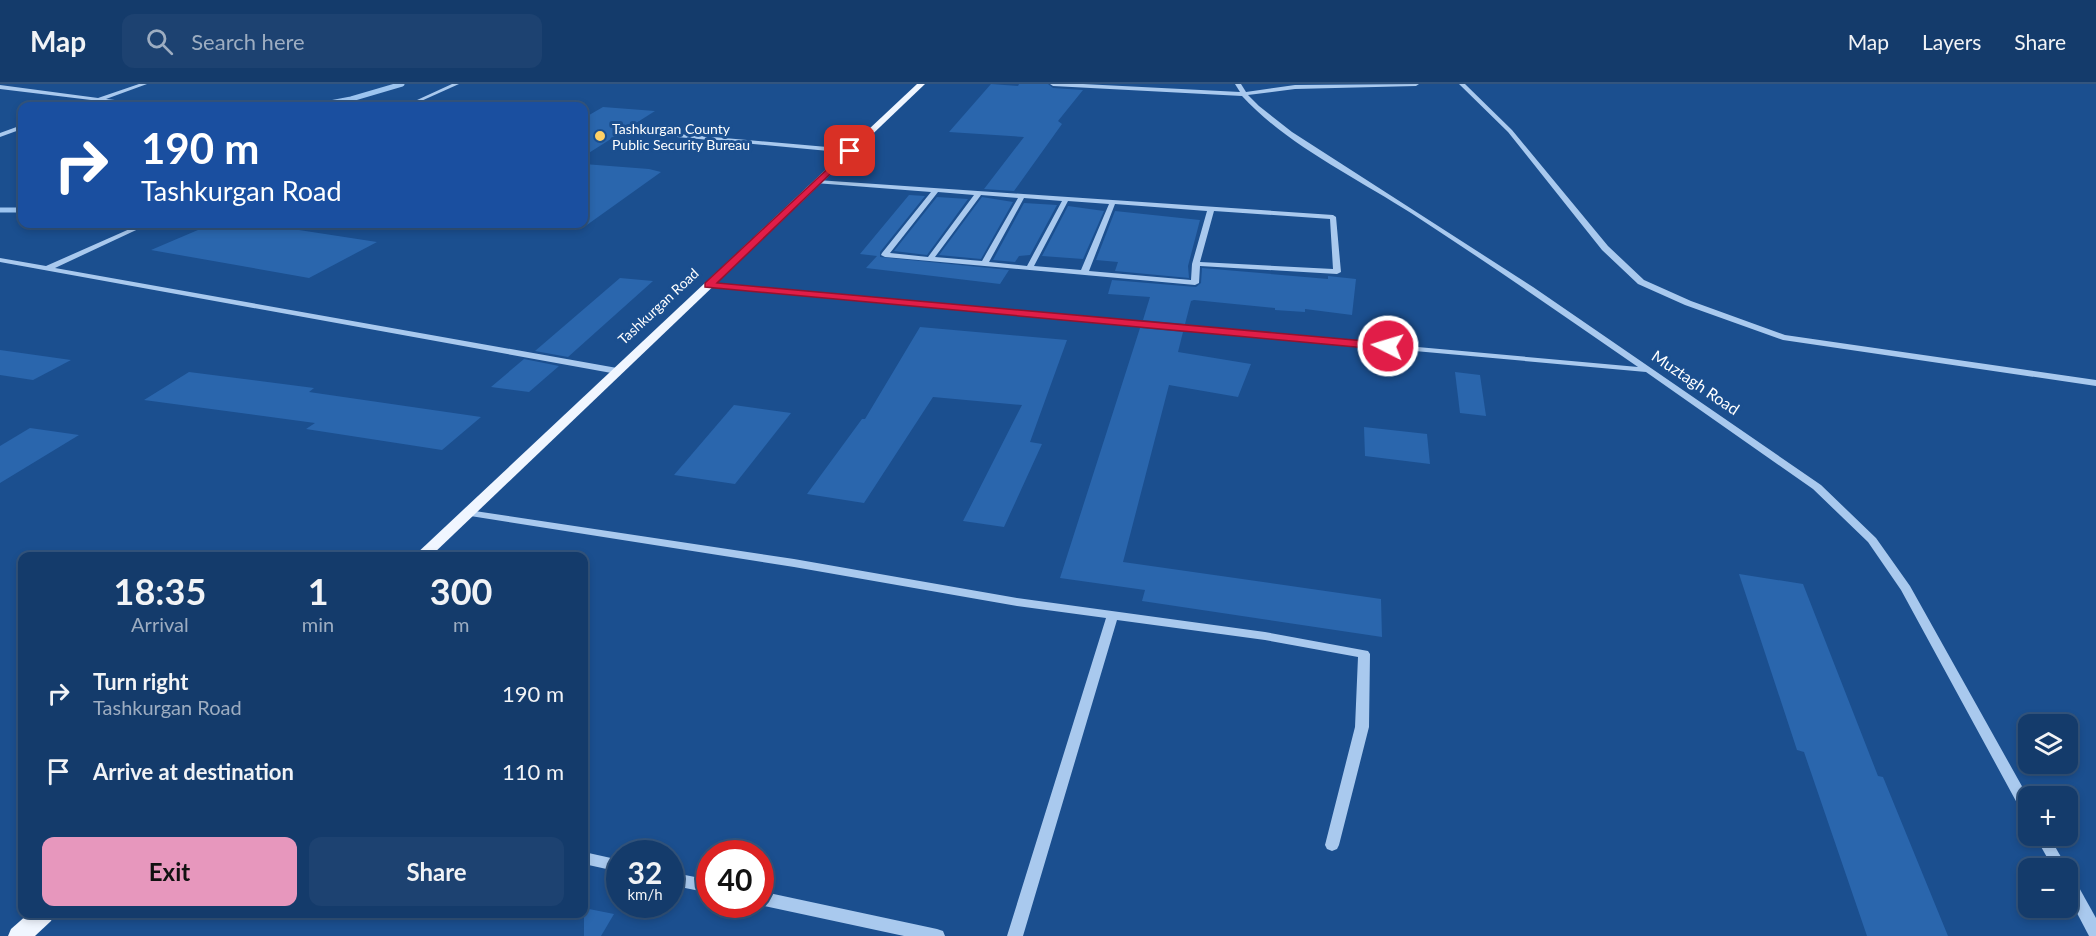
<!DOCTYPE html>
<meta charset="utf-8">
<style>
body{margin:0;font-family:Lato,sans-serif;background:#1d4271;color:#f1f3f6;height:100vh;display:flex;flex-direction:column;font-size:22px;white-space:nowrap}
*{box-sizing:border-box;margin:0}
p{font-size:20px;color:#9dadc1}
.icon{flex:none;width:33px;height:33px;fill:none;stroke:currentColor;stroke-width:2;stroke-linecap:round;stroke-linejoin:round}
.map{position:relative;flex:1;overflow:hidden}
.details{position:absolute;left:18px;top:468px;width:570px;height:366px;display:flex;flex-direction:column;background:#143b6b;border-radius:12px;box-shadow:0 3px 9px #0003,0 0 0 2px #33557e}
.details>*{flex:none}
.banner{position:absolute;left:18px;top:18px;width:570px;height:126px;border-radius:12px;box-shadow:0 3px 9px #0003,0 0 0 2px #33557e;background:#1a4fa0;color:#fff;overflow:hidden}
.buttons{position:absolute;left:2018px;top:630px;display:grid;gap:12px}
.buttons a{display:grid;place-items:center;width:60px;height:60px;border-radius:12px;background:#143b6b;box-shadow:0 3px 9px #0003,0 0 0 2px #33557e;font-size:30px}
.speed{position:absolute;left:606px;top:756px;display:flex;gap:12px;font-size:30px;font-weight:700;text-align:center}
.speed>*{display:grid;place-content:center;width:78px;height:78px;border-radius:50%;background:#143b6b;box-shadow:0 3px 9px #0003,0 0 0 2px #33557e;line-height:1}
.speed small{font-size:15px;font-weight:400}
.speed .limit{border:9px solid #d22;background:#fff;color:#111}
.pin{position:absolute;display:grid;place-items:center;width:51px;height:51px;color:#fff;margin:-26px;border-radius:12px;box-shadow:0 3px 9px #0006}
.me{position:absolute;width:66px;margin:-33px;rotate:275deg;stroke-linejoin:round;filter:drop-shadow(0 0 4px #0008)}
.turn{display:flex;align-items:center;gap:21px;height:126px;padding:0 24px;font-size:27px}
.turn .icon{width:78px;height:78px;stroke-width:2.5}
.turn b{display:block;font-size:42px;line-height:51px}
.eta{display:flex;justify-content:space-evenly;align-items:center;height:102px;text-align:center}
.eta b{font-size:36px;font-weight:700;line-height:42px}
.primary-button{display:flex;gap:12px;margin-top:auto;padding:12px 24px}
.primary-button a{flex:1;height:69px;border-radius:12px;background:#e797bd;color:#111;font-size:24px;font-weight:700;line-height:69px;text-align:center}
.primary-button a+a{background:#1d4271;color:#f1f3f6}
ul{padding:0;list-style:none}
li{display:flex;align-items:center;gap:18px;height:78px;padding:0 24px}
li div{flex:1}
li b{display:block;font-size:22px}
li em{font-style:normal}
header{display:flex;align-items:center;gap:36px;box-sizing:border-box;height:84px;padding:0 30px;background:#143b6b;border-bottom:2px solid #33557e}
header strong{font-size:28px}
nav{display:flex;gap:33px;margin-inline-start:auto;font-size:21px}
.search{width:420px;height:54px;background:#1d4271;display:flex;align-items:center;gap:15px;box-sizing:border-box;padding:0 21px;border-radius:12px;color:#9dadc1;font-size:22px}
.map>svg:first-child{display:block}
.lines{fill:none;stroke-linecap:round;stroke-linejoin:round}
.stream{stroke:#9cc4f0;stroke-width:5}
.building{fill:#2a66ad}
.minor{fill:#a9c9ee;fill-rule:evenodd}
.major{fill:#f0f6ff;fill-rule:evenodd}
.route{fill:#e11d48;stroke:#92132f;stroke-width:1.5}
.poi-dot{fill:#ffd166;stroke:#1b4f8f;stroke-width:2}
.labels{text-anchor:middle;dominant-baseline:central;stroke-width:6;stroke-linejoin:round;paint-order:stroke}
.far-poi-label{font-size:14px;fill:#fff;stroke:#1b4f8f;text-anchor:start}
.far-street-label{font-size:14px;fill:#fff;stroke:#1b4f8f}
.street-label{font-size:16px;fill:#fff;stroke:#1b4f8f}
</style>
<header>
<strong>Map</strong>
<div class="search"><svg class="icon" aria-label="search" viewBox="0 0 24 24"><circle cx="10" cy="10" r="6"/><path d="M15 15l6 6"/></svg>Search here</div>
<nav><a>Map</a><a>Layers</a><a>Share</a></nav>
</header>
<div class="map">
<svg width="2096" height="852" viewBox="0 0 2096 852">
<rect width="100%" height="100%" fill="#1b4f8f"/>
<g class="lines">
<g class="stream">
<polyline points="314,22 351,15 402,0"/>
<polyline points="0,126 22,126"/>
</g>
</g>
<g class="building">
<polygon points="991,0 1018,2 1019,0 1048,0 1053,4 1083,6 1058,37 1062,40 1014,107 984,105 1024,53 949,48"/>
<polygon points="603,23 655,27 584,72 584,34"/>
<polygon points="584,80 649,85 661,88 584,143"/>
<polygon points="909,111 925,112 880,168 880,173 1009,186 1000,200 866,184 877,172 860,170"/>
<polygon points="937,113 968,115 927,171 894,167"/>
<polygon points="982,113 1013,118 981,175 939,171"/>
<polygon points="1024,119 1057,121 1030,171 1019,172 1015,178 993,176"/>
<polygon points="1068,122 1104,127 1083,175 1042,172"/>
<polygon points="1115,127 1200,136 1188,182 1189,194 1115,187 1118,178 1096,176"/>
<polygon points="212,140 260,140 377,158 309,194 151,166"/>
<polygon points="1202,184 1328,195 1328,192 1356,195 1352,231 1305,225 1305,228 1275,226 1275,224 1194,216 1191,217 1185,240 1143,236 1150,213 1108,210 1112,196 1196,203 1201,199"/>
<polygon points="620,194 653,197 568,273 535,267"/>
<polygon points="920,243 1067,256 1030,358 1042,360 1004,443 963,437 1022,321 933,313 864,419 807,410 862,335 865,335"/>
<polygon points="1140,244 1183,248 1178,268 1251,280 1238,313 1169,301 1123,478 1381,515 1382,553 1142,517 1145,506 1060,494"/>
<polygon points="0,266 71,276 33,296 0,291"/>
<polygon points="524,275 559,282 529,308 491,303"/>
<polygon points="189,288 314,304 309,308 481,333 442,366 306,345 315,339 144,316"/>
<polygon points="1455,288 1480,291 1486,332 1460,329"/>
<polygon points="734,321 791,329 735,400 674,391"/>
<polygon points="1364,343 1427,350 1430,380 1365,372"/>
<polygon points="30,344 79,351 0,399 0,362"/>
<polygon points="1739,490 1803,500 1878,692 1883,693 1948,852 1867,852 1804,668 1797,666"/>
<polygon points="584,824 614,830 601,852 584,852"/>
</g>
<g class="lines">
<g class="minor">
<polygon points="139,0 147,0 106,15 150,20 152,22 99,17 84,22 78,22 78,21 91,16 0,5 0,1 98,14"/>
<polygon points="452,0 459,0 410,22 404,22"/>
<path d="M1050 0H1083L1240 8 1235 0H1241L1246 8 1295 1 1419 0 1416 2 1295 5 1248 11 1259 22 1292 48 1533 203 1821 401 1876 454 1910 502 2028 713V732L2023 730 1901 506 1868 458 1813 405 1646 288 709 203 705 201 709 199 1638 283C1563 231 1488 179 1411 129 1356 94 1286 60 1242 12L1053 2Z"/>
<polygon points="1459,0 1465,0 1512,46 1608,162 1644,196 1691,217 1785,251 2096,296 2096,302 1783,256 1685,221 1638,200 1602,166 1508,48"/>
<polygon points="22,41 22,45 0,53 0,49"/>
<polygon points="679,50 850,65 853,67 850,69 677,53 677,51"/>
<path d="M817 96 1333 131 1336 133 1341 188 1337 190 1200 182 1199 199 1195 201 885 173 881 171 882 169 931 108 815 99 814 98ZM938 108 974 111 928 173 890 169ZM981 111 1018 114 982 177 935 173ZM1024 114 1062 117 1027 182 989 178ZM1068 117 1109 120 1081 186 1034 182ZM1115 120 1207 127 1192 180 1191 196 1089 187ZM1214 127 1330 135 1333 185 1200 178Z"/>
<polygon points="141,140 149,140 55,184 617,284 621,287 617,290 0,178 0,174 46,182"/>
<polygon points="468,426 794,475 1017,514 1265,548 1368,567 1370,570 1369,643 1339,761 1337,765 1332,767 1327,765 1325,761 1355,643 1358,573 1265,556 1117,536 1023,852 1007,852 1106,534 1017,522 794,483 464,431 463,429"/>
<polygon points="2035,752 2049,752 2065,780 2067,784 2067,785 2053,784"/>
<polygon points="584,768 620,776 620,788 584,780"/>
<polygon points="670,788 710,796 710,809 670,801"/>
<polygon points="2067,790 2072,791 2096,834 2096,852 2089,852 2067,810"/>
<polygon points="760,807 937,845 943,847 945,852 904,852 760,821"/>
</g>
<g class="major">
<polygon points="917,0 925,0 431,472 414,472"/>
<polygon points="28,830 54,830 51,837 35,852 8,852 11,845"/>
</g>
</g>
<polygon class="route" points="850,64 854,67 853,68 717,199 1388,259 1394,262 1388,266 705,203 705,199"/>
<circle class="poi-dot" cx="600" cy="52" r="6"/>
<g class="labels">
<g class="far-poi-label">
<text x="612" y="44">Tashkurgan County<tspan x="612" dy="16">Public Security Bureau</tspan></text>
</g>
<g class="far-street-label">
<text transform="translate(658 222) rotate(-43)">Tashkurgan Road</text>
</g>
<g class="street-label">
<text transform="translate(1696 298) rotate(34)">Muztagh Road</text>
</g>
</g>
</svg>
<div class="buttons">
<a><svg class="icon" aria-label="layers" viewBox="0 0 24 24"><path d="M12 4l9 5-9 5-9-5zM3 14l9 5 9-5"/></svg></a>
<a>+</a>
<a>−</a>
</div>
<div class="speed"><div>32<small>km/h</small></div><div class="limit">40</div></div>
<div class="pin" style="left:850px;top:67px;background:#d93025"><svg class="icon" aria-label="arrive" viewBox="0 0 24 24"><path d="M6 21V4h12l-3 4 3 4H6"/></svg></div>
<svg class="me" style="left:1388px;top:262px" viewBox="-20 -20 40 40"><circle r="17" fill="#e11d48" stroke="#fff" stroke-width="3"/><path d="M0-11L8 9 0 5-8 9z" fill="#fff"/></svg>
<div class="banner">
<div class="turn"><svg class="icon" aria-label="right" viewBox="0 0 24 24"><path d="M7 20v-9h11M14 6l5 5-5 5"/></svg><div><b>190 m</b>Tashkurgan Road</div></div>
</div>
<section class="details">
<div class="eta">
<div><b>18:35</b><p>Arrival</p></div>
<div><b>1</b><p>min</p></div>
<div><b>300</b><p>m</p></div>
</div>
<ul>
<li><svg class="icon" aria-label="right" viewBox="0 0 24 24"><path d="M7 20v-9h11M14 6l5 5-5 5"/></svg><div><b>Turn right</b><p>Tashkurgan Road</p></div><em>190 m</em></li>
<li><svg class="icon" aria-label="arrive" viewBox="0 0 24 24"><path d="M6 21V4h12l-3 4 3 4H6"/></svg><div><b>Arrive at destination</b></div><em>110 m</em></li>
</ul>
<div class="primary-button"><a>Exit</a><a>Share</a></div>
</section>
</div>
